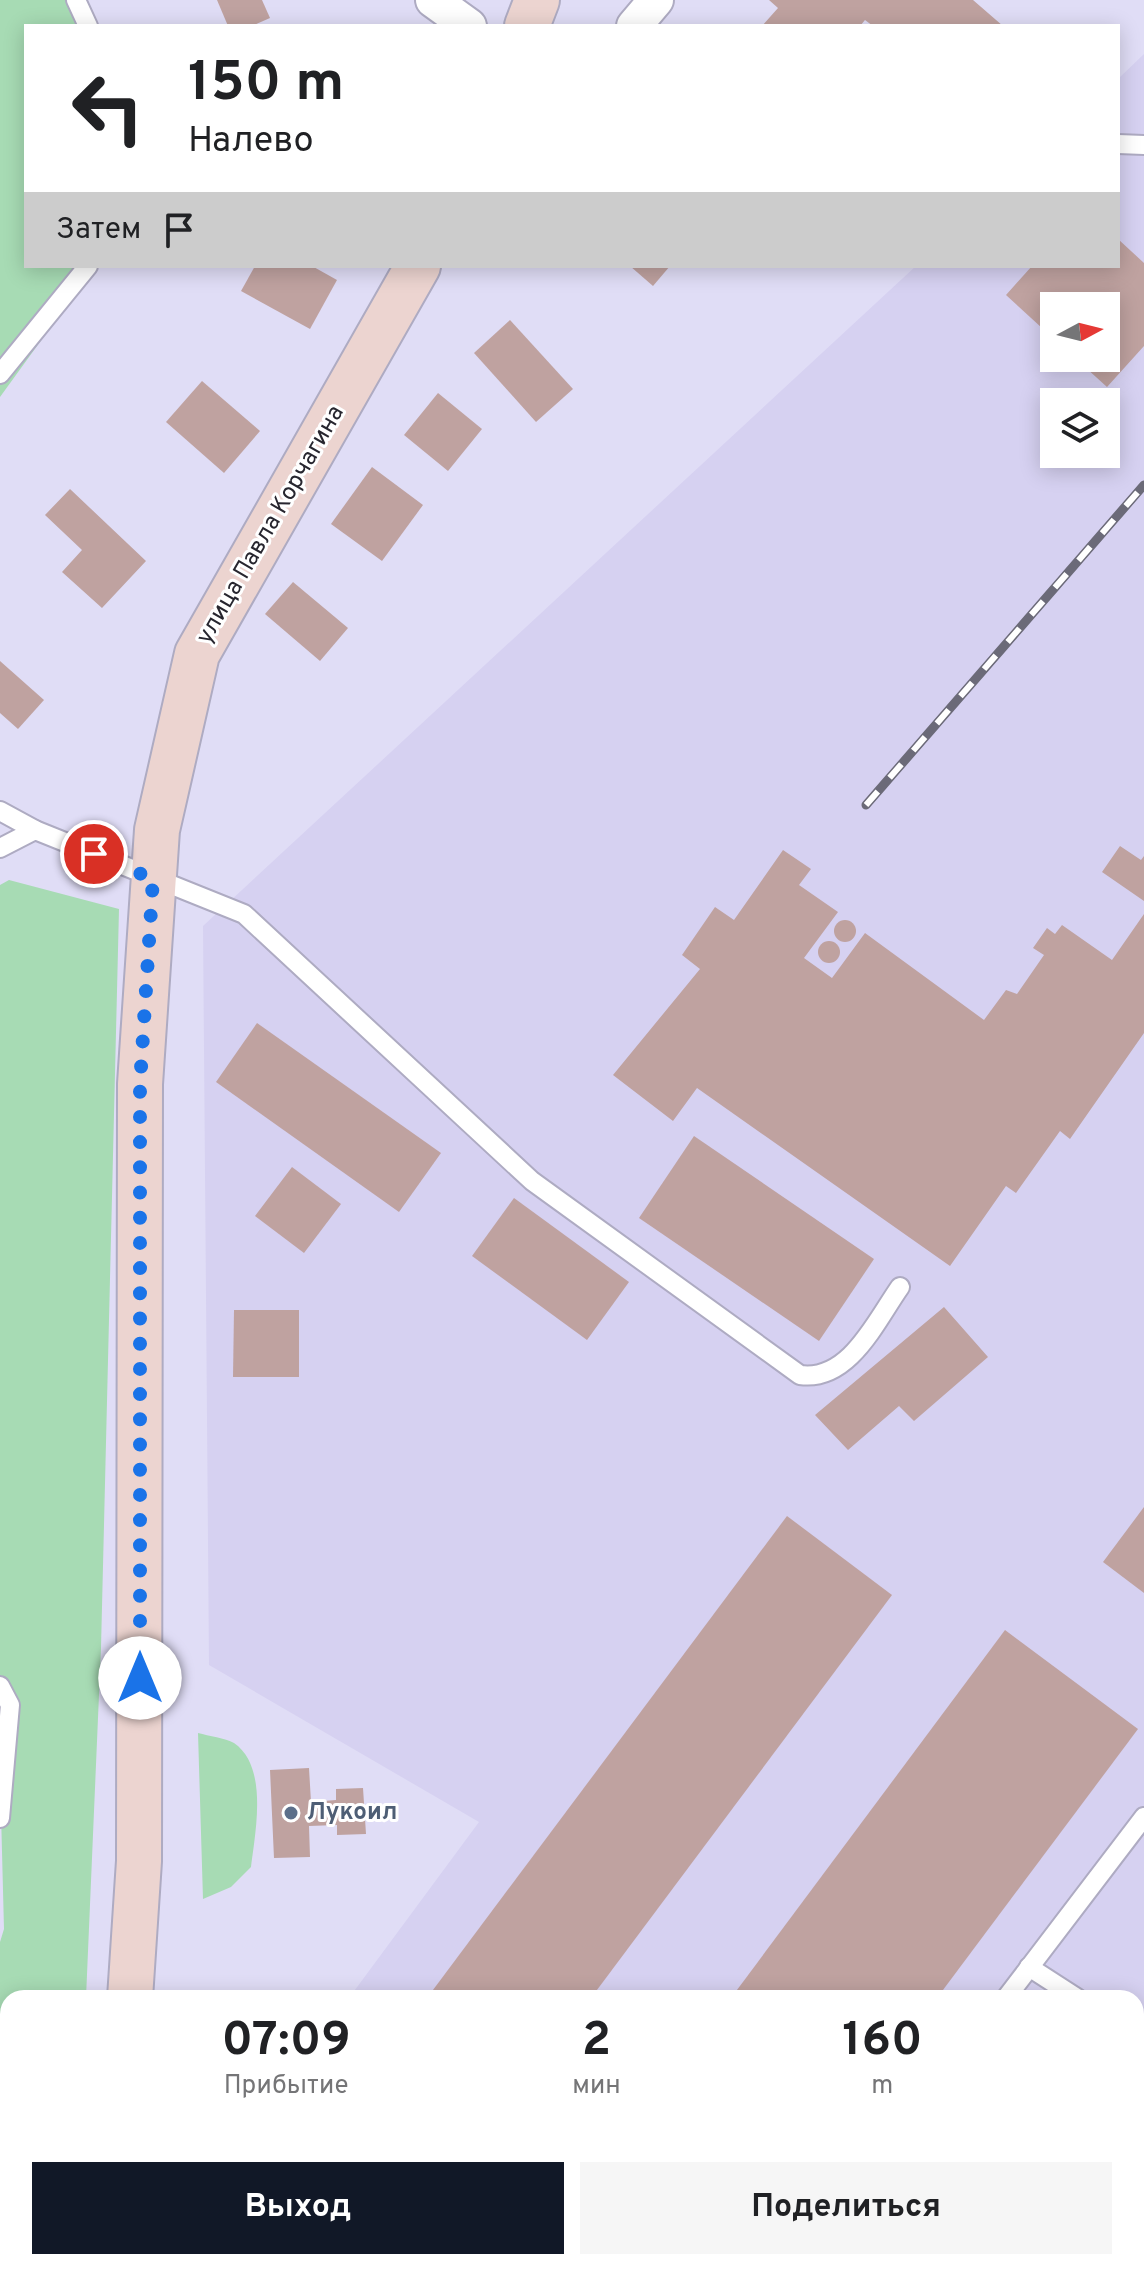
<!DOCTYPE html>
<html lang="ru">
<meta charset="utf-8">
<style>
body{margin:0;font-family:Overpass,sans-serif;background:#f6f6f6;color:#202124;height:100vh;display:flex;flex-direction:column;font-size:30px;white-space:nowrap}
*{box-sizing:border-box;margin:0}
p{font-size:26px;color:#757577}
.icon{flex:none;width:44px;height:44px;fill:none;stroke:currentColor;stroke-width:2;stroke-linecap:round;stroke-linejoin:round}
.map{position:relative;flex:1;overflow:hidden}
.sheet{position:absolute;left:0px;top:1990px;width:1144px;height:280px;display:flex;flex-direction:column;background:#fff;border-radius:24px 24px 0 0;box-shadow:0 4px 20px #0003}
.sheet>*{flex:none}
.banner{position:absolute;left:24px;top:24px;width:1096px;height:244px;border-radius:0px;box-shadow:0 4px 20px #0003;background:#fff;color:#202124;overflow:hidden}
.needle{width:52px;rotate:83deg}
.fabs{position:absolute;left:1040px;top:292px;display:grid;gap:16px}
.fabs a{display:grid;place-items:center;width:80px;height:80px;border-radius:0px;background:#fff;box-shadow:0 4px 20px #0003;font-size:40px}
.pin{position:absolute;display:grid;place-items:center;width:68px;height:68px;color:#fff;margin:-34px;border:4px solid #fff;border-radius:50%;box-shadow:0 2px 8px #0007}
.me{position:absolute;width:88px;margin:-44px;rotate:0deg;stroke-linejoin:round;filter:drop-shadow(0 0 6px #0008)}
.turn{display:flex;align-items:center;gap:28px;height:168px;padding:0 32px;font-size:36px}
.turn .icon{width:104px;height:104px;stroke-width:2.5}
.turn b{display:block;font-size:56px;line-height:68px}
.then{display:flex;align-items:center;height:76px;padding:0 32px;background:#0003;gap:16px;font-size:30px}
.eta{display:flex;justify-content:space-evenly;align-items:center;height:136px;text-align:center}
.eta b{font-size:48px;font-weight:700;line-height:56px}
.button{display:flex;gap:16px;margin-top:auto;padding:16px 32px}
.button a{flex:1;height:92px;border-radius:0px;background:#111827;color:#fff;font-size:32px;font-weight:700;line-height:92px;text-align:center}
.button a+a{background:#f6f6f6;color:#202124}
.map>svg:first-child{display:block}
.built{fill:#d6d1f1;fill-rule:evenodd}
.green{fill:#a7dbb4}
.building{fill:#bfa2a0}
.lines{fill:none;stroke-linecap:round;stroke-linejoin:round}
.lane-casing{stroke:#aeabc2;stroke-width:22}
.street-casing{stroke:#aeabc2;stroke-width:38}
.secondary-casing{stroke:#aeabc2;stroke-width:48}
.lane{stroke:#fff;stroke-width:18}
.street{stroke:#fff;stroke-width:34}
.secondary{stroke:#ecd4d0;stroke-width:44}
.rail-casing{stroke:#6b6a78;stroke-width:9}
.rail{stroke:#fff;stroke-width:6;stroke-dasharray:18;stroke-linecap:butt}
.route{stroke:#1a73e8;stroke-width:14;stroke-dasharray:0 25.2}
.service-dot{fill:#5c6f8a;stroke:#fff;stroke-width:3}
.labels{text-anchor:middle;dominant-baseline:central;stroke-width:6;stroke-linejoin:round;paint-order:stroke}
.street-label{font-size:24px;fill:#27262f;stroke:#fff}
.service-label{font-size:24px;font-weight:bold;fill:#4e5e75;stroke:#fff;text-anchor:start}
</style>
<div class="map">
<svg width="1144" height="2270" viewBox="0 0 1144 2270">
<rect width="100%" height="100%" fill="#e0ddf6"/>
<path class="built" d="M1144 54V2270H148L154 2262H1136V1998H349L479 1822 209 1665 203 926 916 266H1118V79ZM1054 306H1106V358H1054ZM1054 402H1106V454H1054Z"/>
<g class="green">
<polygon points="0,0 76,0 88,26 26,26 26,266 95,266 0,397"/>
<polygon points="9,880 119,909 101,1648 86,1998 8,1998 8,2262 14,2262 11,2270 0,2270 0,1942 4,1929 0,1774 0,885"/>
<path d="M198 1733C209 1736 225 1738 234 1743 269 1767 255 1833 251 1867L231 1887 203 1899Z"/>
</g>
<g class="building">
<polygon points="217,0 262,0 270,18 252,26 228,26"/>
<polygon points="769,0 973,0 1003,26 873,26 865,20 860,26 762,26 778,8"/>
<polygon points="1118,239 1144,263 1144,346 1107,387 1075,358 1106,358 1106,306 1054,306 1054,339 1006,295 1032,266 1118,266"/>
<polygon points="255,266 312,266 337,280 310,329 241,291"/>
<polygon points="630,266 670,266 653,286"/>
<polygon points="510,320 573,389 536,422 474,353"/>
<polygon points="202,381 260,431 224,473 166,422"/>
<polygon points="438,393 482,429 448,471 404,435"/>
<polygon points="372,467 423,505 382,561 331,524"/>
<polygon points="70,489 146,561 102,608 62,572 82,550 45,515"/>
<polygon points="293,582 348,628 320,661 265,614"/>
<polygon points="0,661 44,700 18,729 0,713"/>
<polygon points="1120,846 1141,860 1144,856 1144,901 1102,872"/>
<polygon points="783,850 811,869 799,885 838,912 804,958 832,978 865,933 984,1020 1006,990 1017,994 1044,955 1033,948 1047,928 1055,934 1062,925 1112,960 1144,914 1144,1033 1070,1139 1060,1131 1016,1193 1006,1186 950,1266 697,1088 673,1121 613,1075 700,969 682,955 715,907 734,920"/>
<circle cx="845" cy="931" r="11"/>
<circle cx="829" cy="952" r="11"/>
<polygon points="257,1023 441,1153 399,1212 216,1082"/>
<polygon points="694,1136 874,1259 819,1341 639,1218"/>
<polygon points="292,1167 341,1204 304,1253 255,1216"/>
<polygon points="514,1198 629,1282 587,1340 472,1256"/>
<polygon points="944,1307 988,1357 914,1421 899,1406 848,1450 815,1415"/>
<polygon points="234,1310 299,1310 299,1377 233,1377"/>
<polygon points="1144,1507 1144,1593 1103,1562"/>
<polygon points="787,1516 892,1595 591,1998 427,1998"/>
<polygon points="1005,1630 1138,1729 937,1998 731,1998"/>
<polygon points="309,1768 311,1802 336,1800 336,1789 363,1788 366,1834 337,1835 337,1825 309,1826 310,1857 274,1858 270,1770"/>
<polygon points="350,2262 436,2262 447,2270 361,2270"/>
<polygon points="534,2262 740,2262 734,2270 528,2270"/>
</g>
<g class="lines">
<defs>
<g id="lane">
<polyline points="76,0 88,26"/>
<polyline points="1118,144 1144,145"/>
<polyline points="0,374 88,266"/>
<polyline points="0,811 35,830"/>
<path d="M0 848 35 830 244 914 532 1181 800 1375C849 1382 876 1321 900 1287"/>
<polyline points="0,1686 10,1705 0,1818"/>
<polyline points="1029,1967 1077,1998"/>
<polyline points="1006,1998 1144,1817"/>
<polyline points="1136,2036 1144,2041"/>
<polyline points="282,2262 294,2270"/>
<polyline points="802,2270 808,2262"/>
</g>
<g id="street">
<polyline points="433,0 469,26"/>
<polyline points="634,26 656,0"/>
</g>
<g id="secondary">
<polyline points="527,26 537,0"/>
<polyline points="130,1998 139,1861 140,1084 157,830 197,654 418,266"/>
<polyline points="78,2270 81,2262"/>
</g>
</defs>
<use href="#lane" class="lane-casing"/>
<use href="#street" class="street-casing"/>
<use href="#secondary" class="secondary-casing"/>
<use href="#lane" class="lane"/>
<use href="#street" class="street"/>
<use href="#secondary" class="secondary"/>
<defs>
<polyline id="rail" points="866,805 1144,485"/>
</defs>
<use href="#rail" class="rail-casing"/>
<use href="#rail" class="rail"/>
</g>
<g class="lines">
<polyline class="route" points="94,854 153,879 140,1084 140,1678"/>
</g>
<circle class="service-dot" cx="291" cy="1813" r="8"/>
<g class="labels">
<g class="street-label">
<text transform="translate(271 525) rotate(-60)">улица Павла Корчагина</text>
</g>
<g class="service-label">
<text x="307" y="1813">Лукоил</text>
</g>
</g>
</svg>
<div class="fabs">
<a><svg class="needle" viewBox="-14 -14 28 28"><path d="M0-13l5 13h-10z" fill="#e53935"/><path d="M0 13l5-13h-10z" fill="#757577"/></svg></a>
<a><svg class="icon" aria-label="layers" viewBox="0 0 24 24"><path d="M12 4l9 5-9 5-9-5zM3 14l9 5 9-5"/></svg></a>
</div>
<div class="pin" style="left:94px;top:854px;background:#d93025"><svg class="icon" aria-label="arrive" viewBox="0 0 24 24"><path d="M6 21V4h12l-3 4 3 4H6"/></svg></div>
<svg class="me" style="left:140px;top:1678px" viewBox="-20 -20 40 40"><circle r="19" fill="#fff"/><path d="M0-13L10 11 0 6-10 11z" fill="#1a73e8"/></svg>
<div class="banner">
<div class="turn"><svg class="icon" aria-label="left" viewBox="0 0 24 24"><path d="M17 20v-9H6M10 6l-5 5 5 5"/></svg><div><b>150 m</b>Налево</div></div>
<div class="then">Затем<svg class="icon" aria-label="arrive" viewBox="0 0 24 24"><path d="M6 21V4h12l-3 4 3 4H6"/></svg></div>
</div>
<section class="sheet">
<div class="eta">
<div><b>07:09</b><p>Прибытие</p></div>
<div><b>2</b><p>мин</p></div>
<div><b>160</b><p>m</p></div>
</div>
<div class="button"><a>Выход</a><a>Поделиться</a></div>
</section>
</div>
